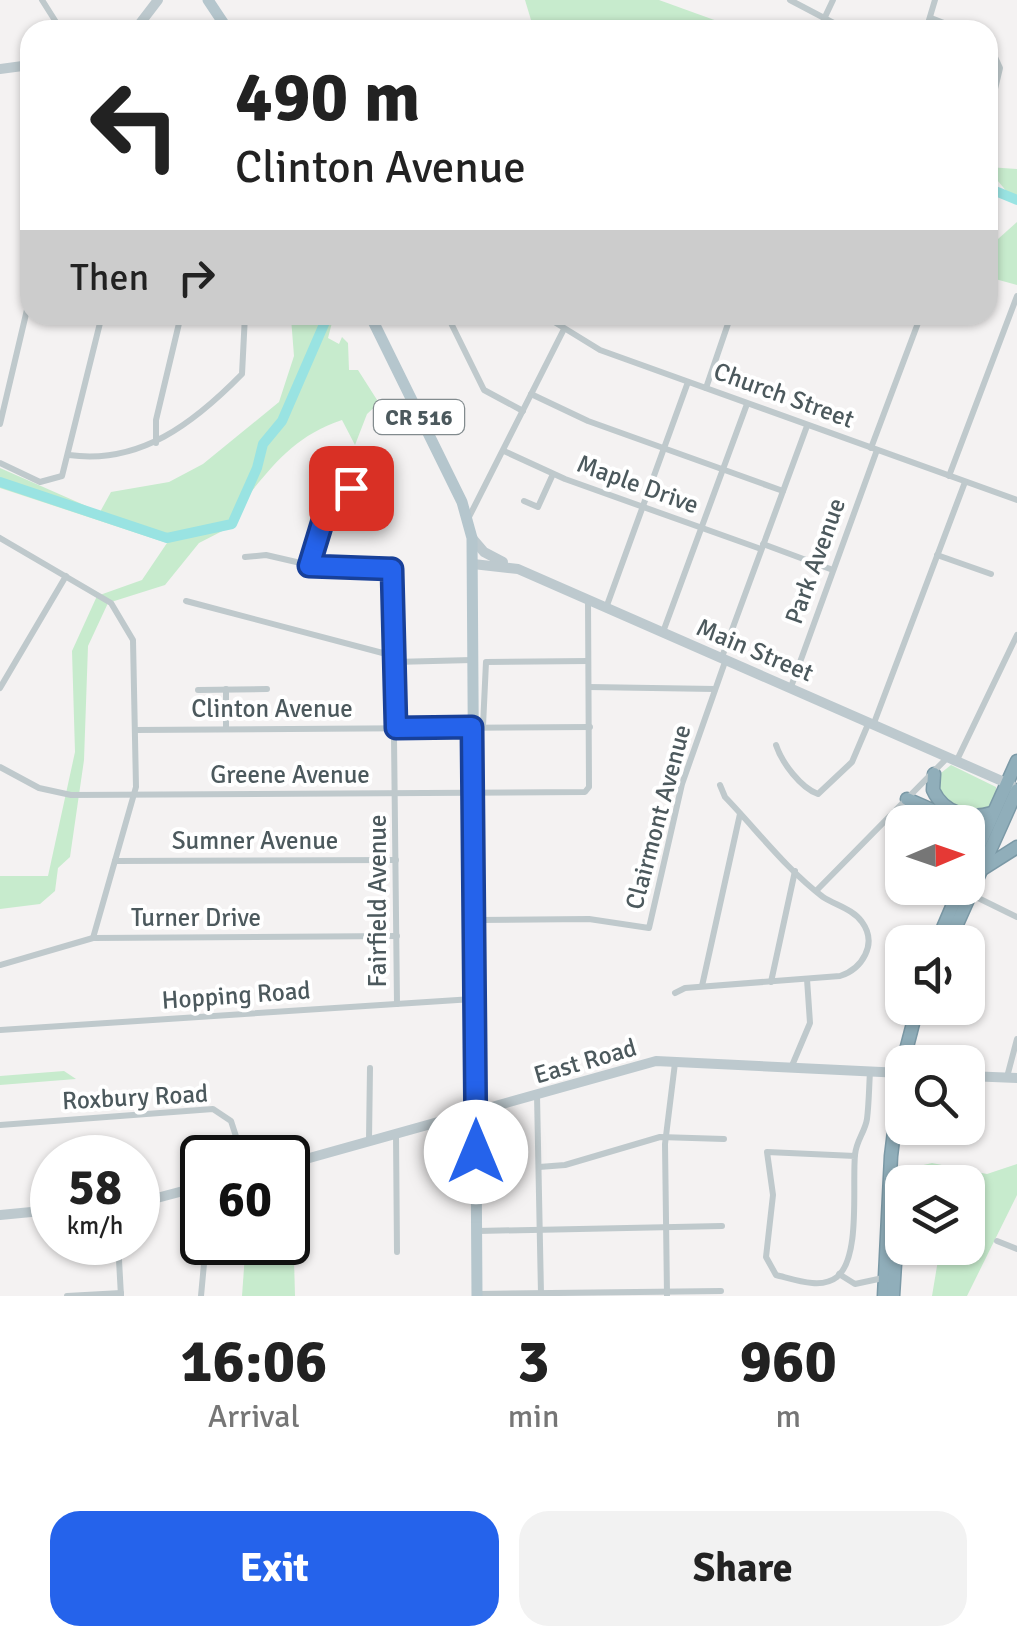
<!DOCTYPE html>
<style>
body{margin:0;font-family:Signika,sans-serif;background:#f2f2f2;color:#222;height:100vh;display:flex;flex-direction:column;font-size:38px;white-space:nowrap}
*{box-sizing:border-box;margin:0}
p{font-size:32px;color:#767676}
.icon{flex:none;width:55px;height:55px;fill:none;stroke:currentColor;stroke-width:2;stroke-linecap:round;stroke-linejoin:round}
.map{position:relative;height:1296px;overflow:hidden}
.panel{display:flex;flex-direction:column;background:#fff;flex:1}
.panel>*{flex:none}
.hud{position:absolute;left:20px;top:20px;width:978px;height:305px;border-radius:30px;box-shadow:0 2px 8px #0004;background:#fff;color:#222;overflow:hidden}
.needle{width:65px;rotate:88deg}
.buttons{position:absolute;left:885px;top:805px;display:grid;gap:20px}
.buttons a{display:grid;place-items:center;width:100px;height:100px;border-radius:20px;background:#fff;box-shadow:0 2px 8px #0004;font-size:50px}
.speed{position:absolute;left:30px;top:1135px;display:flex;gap:20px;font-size:50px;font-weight:700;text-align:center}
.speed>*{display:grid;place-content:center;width:130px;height:130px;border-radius:50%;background:#fff;box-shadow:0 2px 8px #0004;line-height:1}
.speed small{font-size:25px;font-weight:400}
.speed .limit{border:5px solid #111;border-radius:15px;background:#fff;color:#111}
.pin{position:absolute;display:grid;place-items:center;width:85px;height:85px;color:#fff;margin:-42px;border-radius:20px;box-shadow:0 5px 15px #0006}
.me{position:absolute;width:110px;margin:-55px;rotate:0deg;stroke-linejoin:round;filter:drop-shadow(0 0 8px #0008)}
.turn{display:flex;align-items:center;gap:35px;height:210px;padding:0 50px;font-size:45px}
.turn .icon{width:130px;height:130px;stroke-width:2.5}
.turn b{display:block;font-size:70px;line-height:85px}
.then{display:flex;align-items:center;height:95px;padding:0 50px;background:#0003;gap:20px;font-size:38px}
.eta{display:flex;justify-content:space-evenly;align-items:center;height:170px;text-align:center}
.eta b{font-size:60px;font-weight:800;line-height:70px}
.primary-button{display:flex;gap:20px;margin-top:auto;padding:20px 50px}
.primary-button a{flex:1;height:115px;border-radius:30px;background:#2563eb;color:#fff;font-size:40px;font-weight:800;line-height:115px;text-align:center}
.primary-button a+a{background:#f2f2f2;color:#222}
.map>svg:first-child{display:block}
.green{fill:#c7ebcd}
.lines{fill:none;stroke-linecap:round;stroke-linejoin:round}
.river{stroke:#99e3e2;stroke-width:10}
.highway-casing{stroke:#7b99a6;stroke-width:15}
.street{stroke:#bfc9cc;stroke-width:6}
.secondary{stroke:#bdc9ce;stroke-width:10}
.primary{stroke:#b5c6cd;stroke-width:11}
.highway{stroke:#90aeba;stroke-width:12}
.route-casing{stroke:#184099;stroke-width:25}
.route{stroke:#2563eb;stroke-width:18}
.labels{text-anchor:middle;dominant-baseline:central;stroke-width:8;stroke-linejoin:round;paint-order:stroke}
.shield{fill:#fff;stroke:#828b8e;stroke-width:2.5}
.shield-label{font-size:22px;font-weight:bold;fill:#4c595d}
.street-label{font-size:25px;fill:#4c595d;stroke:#fff}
</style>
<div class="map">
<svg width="1017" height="1296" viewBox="0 0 1017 1296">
<rect width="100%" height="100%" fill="#f4f2f2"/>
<g class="green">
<polygon points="525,0 659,0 742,30 534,30"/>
<polygon points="988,167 1017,169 1017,204 988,169"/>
<polygon points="1017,222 1017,285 988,277 988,248"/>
<path d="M315 315H334L328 338 339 344 342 337 348 343 349 370H358L379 403 367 414 355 445 342 420C288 438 268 473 232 515L236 524 199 543 165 585 108 603 88 646 84 760 70 857 58 868 55 891 40 904 0 909V876H48L75 752 72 651 97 596 142 580 167 543 0 488V468L100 512 111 492 169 482 203 464 279 402 294 356 291 318 311 320Z"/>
<path d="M951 765 996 787C997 810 980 813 960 812L938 791 941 773Z"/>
<polygon points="64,1071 76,1079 0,1085 0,1076"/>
<polygon points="932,1163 987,1174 1017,1164 1017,1195 967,1296 932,1296 940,1248 968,1248 968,1182 914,1182 915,1167"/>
<polygon points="245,1254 294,1259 295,1296 242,1296"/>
</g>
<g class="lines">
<g class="river">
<polyline points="988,188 1017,200"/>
<polyline points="0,482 167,538 232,524 257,468 263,444 282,421 328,315"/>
</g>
<defs>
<g id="highway">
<path d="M934 774 933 790C944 814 970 820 992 813"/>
<polyline points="907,799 955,820"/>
<polyline points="968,829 976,852"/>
<polyline points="984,868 1017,847"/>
<polyline points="968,870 1017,761"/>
<polyline points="937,942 960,888"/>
<polyline points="949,942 1017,790"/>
<polyline points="903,1062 917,1008"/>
<polyline points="884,1296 891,1156 902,1067"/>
<polyline points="893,1296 895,1264"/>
</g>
</defs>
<use href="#highway" class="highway-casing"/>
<g class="street">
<polyline points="42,0 61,30"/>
<polyline points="790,0 847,30"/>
<polyline points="931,18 962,30"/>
<polyline points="824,19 833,0"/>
<polyline points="926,30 935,0"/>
<polyline points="988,42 1000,68 988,118"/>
<polyline points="447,315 484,390 523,411"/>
<polyline points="543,315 600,350 1017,500"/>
<polyline points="706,388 731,315"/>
<polyline points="531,394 588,421 783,491"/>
<polyline points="0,424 30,297"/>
<polyline points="156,443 156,420 181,315"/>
<polyline points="871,448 921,315"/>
<polyline points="504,451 565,479 761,549"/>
<path d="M69 455C140 465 194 423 242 374L245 315"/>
<polyline points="0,463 40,482 62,476 102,315"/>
<polyline points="949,476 1017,296"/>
<polyline points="524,501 538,507 553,474"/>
<polyline points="468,519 563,331"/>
<polyline points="0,538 111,603 133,640 136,787 93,938"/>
<polyline points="763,544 833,570"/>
<polyline points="937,555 991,574"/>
<polyline points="245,557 266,555 331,570 393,569"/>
<polyline points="392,559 397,1004"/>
<polyline points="309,566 323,520 352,487"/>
<polyline points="186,601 394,656"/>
<polyline points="606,608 688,382"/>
<polyline points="663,632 747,404"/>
<polyline points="722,657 807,426"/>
<polyline points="394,662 472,660"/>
<polyline points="589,687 715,689"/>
<polyline points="791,687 877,450"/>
<polyline points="0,688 66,576"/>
<polyline points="226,689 226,729"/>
<polyline points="198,690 267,689"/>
<polyline points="874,723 965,482"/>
<polyline points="483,726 486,662 588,661"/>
<polyline points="135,730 590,727"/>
<path d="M776 745C782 763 801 788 818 794L852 762 869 722"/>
<polyline points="957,760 1017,635"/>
<polyline points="0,767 39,788 71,795 585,792 589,787 588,600"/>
<polyline points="115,861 396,860"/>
<polyline points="817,890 948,757"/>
<polyline points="970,894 1017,917"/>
<polyline points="475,920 589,919 649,928 682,784 726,659"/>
<polyline points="0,965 93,938 397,936"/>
<polyline points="771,982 795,871"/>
<polyline points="702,986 740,814"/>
<path d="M675 993 685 988 840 976C862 969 878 944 862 922 853 909 835 905 823 897 787 870 756 829 725 797L720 785"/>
<polyline points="0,1030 473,999"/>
<polyline points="791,1068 810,1023 807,979"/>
<polyline points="1007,1077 1017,1039"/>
<polyline points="537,1095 541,1294"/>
<polyline points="0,1125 213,1109 231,1121 243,1158"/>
<polyline points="396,1135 397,1252"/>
<polyline points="369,1140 370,1068"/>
<path d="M855 1156 767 1152 773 1195 766 1257 776 1275C793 1279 821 1290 837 1277 861 1257 852 1185 855 1155 856 1141 865 1132 867 1119 869 1103 869 1087 870 1072"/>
<polyline points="539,1167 565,1165 660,1137 724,1139"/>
<polyline points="197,1188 202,1206"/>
<polyline points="288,1218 301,1247"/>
<polyline points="478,1231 722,1226"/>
<polyline points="997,1241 1017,1249"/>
<polyline points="118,1242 121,1296"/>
<polyline points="839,1274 855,1284 883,1278"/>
<polyline points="477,1294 721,1291"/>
<polyline points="667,1295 665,1144 675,1063"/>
<polyline points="67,1296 121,1293"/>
<polyline points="201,1296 206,1242"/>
</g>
<g class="secondary">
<polyline points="135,30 158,0"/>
<polyline points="0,69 30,65"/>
<polyline points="472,538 484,552 503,562"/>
<polyline points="473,564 518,569 1011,785"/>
<polyline points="968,1076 1017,1078"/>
<polyline points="288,1164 656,1061 902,1073"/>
<polyline points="138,1203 202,1186"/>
<polyline points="0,1215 52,1210"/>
</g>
<g class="primary">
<polyline points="208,0 228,30"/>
<polyline points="370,315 462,502 472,538 477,1296"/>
</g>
<use href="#highway" class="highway"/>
</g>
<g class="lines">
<defs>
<polyline id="route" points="351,488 323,520 309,566 392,569 396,728 472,727 476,1152"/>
</defs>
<use href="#route" class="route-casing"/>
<use href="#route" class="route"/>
</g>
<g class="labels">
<rect class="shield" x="374" y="400" width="90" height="34" rx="8"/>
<g class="shield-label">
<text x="419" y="417">CR 516</text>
</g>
<g class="street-label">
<text transform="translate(784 395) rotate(20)">Church Street</text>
<text transform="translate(638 484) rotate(20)">Maple Drive</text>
<text transform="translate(815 561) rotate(-70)">Park Avenue</text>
<text transform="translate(755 650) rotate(23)">Main Street</text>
<text x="272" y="708">Clinton Avenue</text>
<text x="290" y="774">Greene Avenue</text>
<text transform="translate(658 817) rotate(-75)">Clairmont Avenue</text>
<text x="255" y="840">Sumner Avenue</text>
<text transform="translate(377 901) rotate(-90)">Fairfield Avenue</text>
<text x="196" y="917">Turner Drive</text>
<text transform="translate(236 995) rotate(-4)">Hopping Road</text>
<text transform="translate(585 1061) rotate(-16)">East Road</text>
<text transform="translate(135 1097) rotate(-3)">Roxbury Road</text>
</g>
</g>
</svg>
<div class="buttons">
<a><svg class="needle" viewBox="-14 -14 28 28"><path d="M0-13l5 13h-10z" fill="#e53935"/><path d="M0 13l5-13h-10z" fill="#767676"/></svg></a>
<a><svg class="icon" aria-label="sound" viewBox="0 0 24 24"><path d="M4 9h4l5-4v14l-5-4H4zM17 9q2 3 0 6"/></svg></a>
<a><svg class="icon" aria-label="search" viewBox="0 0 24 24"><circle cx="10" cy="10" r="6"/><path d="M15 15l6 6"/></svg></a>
<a><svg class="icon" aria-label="layers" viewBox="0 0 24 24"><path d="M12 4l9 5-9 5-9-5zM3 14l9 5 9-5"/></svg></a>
</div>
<div class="speed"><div>58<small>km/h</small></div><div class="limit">60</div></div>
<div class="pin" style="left:351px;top:488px;background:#d93025"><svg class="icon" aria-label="arrive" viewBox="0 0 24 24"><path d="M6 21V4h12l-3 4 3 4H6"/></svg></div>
<svg class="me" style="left:476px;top:1152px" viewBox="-20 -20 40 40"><circle r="19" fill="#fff"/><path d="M0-13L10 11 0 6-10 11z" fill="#2563eb"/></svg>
<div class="hud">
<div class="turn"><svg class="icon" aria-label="left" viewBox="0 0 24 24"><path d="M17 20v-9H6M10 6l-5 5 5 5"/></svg><div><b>490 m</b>Clinton Avenue</div></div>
<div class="then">Then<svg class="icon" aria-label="right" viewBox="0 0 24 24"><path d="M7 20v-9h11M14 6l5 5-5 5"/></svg></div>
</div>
</div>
<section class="panel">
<div class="eta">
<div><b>16:06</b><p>Arrival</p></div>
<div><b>3</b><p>min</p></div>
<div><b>960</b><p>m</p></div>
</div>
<div class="primary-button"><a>Exit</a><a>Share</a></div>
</section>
